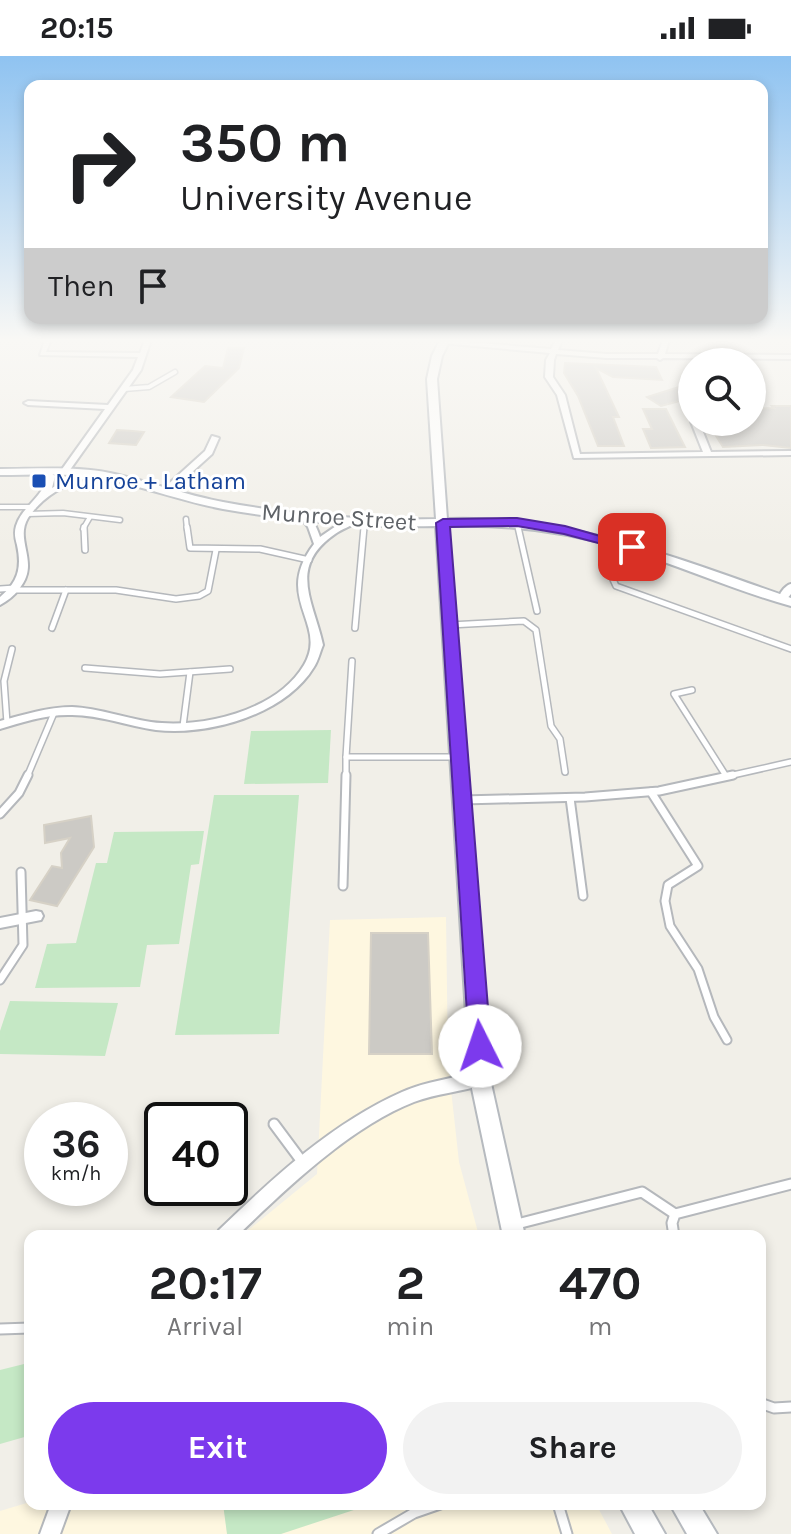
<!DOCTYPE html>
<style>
body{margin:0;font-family:Karla,sans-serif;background:#f2f2f2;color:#202124;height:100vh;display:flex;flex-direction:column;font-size:30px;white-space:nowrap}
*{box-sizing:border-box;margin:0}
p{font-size:26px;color:#757577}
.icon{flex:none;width:44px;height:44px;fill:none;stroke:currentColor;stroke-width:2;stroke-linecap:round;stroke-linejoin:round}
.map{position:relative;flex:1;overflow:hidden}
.drawer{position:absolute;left:24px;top:1174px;width:742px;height:280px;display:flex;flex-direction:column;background:#fff;border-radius:16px;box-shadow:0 4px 12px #0003}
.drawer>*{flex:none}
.banner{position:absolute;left:24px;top:24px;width:744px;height:244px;border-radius:16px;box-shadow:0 4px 12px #0003;background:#fff;color:#202124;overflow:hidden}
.tools{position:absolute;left:678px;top:292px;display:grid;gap:16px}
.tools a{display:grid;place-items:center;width:88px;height:88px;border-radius:50%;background:#fff;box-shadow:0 4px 12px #0003;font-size:40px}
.speed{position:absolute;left:24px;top:1046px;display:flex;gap:16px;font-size:40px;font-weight:700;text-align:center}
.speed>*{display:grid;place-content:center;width:104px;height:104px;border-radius:50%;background:#fff;box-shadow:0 4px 12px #0003;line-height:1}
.speed small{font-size:20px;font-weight:400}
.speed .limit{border:4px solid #111;border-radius:12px;background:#fff;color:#111}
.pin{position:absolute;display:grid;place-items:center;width:68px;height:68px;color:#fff;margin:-34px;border-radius:16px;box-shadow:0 4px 12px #0006}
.me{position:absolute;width:88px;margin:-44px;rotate:356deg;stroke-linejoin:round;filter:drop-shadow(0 0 6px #0008)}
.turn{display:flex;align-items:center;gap:28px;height:168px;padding:0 24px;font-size:36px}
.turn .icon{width:104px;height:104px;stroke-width:2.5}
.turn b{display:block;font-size:56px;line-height:68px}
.then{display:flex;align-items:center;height:76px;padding:0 24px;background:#0003;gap:16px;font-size:30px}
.eta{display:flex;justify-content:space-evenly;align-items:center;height:136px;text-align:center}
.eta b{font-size:48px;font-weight:700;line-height:56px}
.primary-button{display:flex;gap:16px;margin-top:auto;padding:16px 24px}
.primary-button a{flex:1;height:92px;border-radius:48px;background:#7c3aed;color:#fff;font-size:32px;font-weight:700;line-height:92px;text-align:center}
.primary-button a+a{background:#f2f2f2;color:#202124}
.status{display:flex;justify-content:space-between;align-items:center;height:56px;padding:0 40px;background:#fff;direction:ltr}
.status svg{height:22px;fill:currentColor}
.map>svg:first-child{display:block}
.commercial{fill:#fef7e0}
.green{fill:#c5e8c5}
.building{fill:#cccac5;stroke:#d6d1c6;stroke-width:2}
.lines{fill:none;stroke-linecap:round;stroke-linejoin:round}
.lane-far3-casing{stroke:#b5b8bc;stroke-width:7}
.lane-far2-casing{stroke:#b5b8bc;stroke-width:8}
.lane-far1-casing{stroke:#b5b8bc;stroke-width:11}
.lane-casing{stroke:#b5b8bc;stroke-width:13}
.street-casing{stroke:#b5b8bc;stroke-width:4}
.secondary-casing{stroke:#b6babf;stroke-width:4}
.lane-far3{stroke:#fff;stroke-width:4}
.lane-far2{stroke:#fff;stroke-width:5}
.lane-far1{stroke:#fff;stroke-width:7}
.lane{stroke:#fff;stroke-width:9}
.street{fill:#fff;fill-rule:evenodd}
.secondary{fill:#fff;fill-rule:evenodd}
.route{fill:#7c3aed;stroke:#51269a;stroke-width:2}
.transit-dot{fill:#1a4fb4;stroke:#fff;stroke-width:3}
.labels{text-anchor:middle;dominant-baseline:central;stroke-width:6;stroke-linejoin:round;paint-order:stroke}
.far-transit-label{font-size:24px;fill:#164399;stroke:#fff;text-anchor:start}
.far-street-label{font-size:24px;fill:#5f6368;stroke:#fff}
</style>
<div class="status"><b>20:15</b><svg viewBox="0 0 49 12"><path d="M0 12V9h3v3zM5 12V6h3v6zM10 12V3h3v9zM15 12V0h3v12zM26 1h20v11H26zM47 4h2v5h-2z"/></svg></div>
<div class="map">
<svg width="791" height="1478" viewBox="0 0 791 1478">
<rect width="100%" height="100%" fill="#f1efe8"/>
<g class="commercial">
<polygon points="446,861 448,1006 459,1106 479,1180 241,1180 317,1118 330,864"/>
<polygon points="30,1446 596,1448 612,1478 0,1478 0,1455"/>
</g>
<g class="green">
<polygon points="331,674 328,727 244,728 251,675"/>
<polygon points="214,739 299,739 279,978 175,979"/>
<polygon points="204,775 199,808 191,809 179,888 147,889 140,931 35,932 47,888 76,887 96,807 107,807 114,776"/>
<polygon points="10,945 118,947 105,1000 0,998 0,975"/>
<polygon points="28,1307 28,1380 0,1388 0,1314"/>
<polygon points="223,1448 372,1448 281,1478 227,1478"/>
</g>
<g class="building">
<polygon points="228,292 244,292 239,312 204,346 171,341 205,310 223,312"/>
<polygon points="565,307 656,311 662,324 613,321 596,312 619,361 613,361 624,390 598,390 578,340 564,317"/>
<polygon points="679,331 685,343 676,346 661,350 647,341"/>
<polygon points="772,350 791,350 791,392 763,389 723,391 711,372 729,372 726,366 752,366 752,353 774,352"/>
<polygon points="643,353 666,353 685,391 651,392 643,373 652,373"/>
<polygon points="117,374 133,375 144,376 136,389 109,387"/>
<polygon points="91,760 94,791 57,850 30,844 52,810 62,812 61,797 70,782 45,787 44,769"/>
<polygon points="371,877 428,877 432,998 369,998"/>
</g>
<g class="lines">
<defs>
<g id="lane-far3">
<polyline points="124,333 149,331 175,316"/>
<polyline points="0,451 34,451"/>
<polyline points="27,458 63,457 120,464"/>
<polyline points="186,463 187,473"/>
<polyline points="517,466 519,473"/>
<polyline points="83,473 90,461"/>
<polyline points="364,473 364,467"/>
</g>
<g id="lane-far2">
<polyline points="84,471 85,494"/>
<polyline points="187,471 190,492 260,493 309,504"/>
<polyline points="518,471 537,555"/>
<polyline points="632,491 611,519 616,530 791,593"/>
<polyline points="0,533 15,532"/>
<polyline points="14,534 116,534 176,543 199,540 208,535 216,494"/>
<polyline points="450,569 524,565 536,574 551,670 560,683 565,716"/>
<polyline points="52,572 66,534"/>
<polyline points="355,572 364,471"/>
<polyline points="352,605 346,701 455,701"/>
<polyline points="85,612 160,618 230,613"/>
<polyline points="692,634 674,638 726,720"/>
<polyline points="7,667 4,625 12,593"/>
<polyline points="183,670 190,616"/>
<polyline points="27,721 54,657"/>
<polyline points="346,721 346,701"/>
<polyline points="724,721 791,706"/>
</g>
<g id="lane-far1">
<polyline points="651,736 698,810 668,829 665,845 670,870 698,913 714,961 727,984"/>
<polyline points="570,742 583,840"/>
<polyline points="462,744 585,741 659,735 733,719"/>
<polyline points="0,758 19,737 28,719"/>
<polyline points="343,830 346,719"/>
<polyline points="0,924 23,889 21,816"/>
</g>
<g id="lane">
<polyline points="274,1068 303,1107"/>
<polyline points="517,1168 642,1136 675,1158"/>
<polyline points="674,1180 672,1167 675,1158 791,1128"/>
<polyline points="0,1273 30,1272"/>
<polyline points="760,1347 774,1352 791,1351"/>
<polyline points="558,1448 567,1478"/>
<polyline points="378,1478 414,1457 440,1448"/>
</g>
<g id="street">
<polygon points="45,284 51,284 46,296 140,297 145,284 151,284 141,314 67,418 64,418 60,416 105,353 28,349 24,347 28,345 108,349 133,314 138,301 40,299"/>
<polygon points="443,284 551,293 556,284 562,284 558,294 607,298 658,298 663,284 669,284 665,298 791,299 791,303 663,302 660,304 657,302 607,302 556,298 554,304 553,321 565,339 580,398 703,396 691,366 692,365 699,366 711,396 791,395 791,399 574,402 557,339 545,321 546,304 550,297 441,287 440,286"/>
<polygon points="212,380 219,382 212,398 170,436 164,436 164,432 205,395"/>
<path d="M41 414H47L55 420 52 432 71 421 91 417 95 419C90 422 84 422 78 425 59 431 39 445 28 462 14 485 41 507 19 533 14 540 7 545 0 549V541C18 526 22 512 17 489 15 482 14 477 16 470 22 450 43 442 47 421L41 418Z"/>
<path d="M304 458C313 462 317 472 320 481L339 468 353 463 357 466C351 470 342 473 335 478 287 511 314 546 323 589 320 596 318 605 314 611 285 659 208 680 156 674 128 670 100 659 72 659 47 658 23 666 0 673V665C23 659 48 651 72 651 99 652 124 662 151 666 201 673 277 655 304 609 329 567 272 543 314 488L308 471 300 461Z"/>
<polygon points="655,465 658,466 658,470 635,493 629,493 629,489 652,466"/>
<path d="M791 528V538L785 545H779C777 540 785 529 791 528Z"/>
<polygon points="36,855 41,856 43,860 41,864 0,872 0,862"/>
<path d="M480 1016 485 1018 488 1023 485 1028C462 1036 437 1037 414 1046 350 1071 286 1133 237 1180H216L219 1174C273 1122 332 1067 402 1036 427 1025 454 1022 480 1016Z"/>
<polygon points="51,1448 71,1448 60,1478 40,1478"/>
</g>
<g id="secondary">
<path d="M440 284H450L442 300 437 323 447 463C572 459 676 502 791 542V550C736 535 683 511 629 494 570 476 509 468 448 470L490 1023 525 1180H503L470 1023 436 470C365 472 293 465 223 453 185 446 148 432 110 424 74 416 36 419 0 419V413C36 413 74 410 110 417 148 425 185 439 223 446 293 459 365 465 436 463L427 323 432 300Z"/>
<polygon points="619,1448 648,1448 665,1478 635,1478"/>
<polygon points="670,1448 699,1448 717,1478 687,1478"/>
</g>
</defs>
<use href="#lane-far3" class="lane-far3-casing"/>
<use href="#lane-far2" class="lane-far2-casing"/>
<use href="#lane-far1" class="lane-far1-casing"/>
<use href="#lane" class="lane-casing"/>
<use href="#street" class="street-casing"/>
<use href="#secondary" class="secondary-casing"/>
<use href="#lane-far3" class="lane-far3"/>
<use href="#lane-far2" class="lane-far2"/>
<use href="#lane-far1" class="lane-far1"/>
<use href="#lane" class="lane"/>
<use href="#street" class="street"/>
<use href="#secondary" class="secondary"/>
</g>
<linearGradient id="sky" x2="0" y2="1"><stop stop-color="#8fc3f1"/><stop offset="0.58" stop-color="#f9f8f5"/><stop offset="1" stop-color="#f9f8f5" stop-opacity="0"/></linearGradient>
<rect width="791" height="491" fill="url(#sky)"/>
<polygon class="route" points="517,462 565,470 639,491 632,496 564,478 517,470 450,471 491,990 488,997 480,1000 472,997 469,990 436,467 443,463"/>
<rect class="transit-dot" x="31" y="417" width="16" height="16" rx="4"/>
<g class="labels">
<g class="far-transit-label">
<text x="55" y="425">Munroe + Latham</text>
</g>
<g class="far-street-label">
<text transform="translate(339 461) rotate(4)">Munroe Street</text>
</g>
</g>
</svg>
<div class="tools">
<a><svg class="icon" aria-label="search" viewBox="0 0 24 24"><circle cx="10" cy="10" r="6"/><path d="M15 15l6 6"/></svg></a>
</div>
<div class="speed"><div>36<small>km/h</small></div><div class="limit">40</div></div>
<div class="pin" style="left:632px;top:491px;background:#d93025"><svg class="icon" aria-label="arrive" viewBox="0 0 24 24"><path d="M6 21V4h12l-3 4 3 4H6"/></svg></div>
<svg class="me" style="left:480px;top:990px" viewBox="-20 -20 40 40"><circle r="19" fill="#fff"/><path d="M0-13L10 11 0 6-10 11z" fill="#7c3aed"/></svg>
<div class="banner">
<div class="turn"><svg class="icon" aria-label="right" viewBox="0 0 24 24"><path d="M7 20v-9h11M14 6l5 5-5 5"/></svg><div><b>350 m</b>University Avenue</div></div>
<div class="then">Then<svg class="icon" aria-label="arrive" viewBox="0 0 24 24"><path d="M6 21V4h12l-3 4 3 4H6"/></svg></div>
</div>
<section class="drawer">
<div class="eta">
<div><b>20:17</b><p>Arrival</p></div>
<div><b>2</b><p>min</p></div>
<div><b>470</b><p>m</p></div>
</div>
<div class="primary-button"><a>Exit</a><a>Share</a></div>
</section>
</div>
